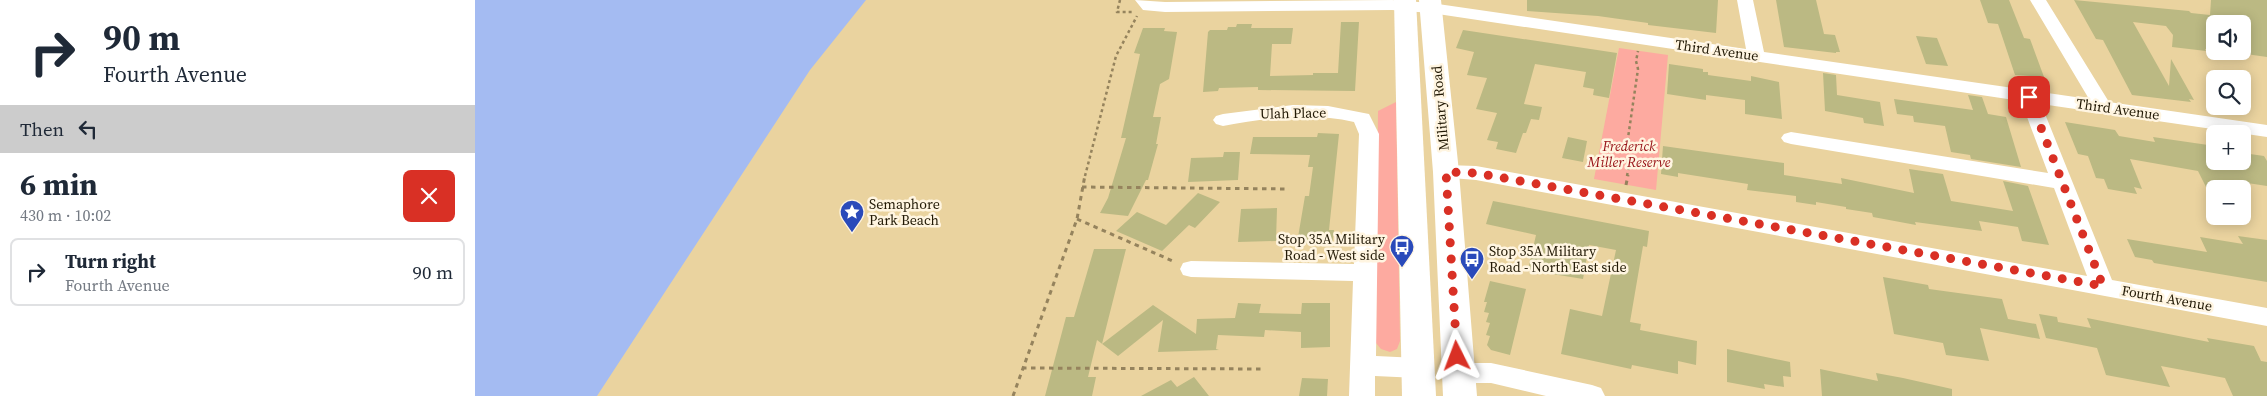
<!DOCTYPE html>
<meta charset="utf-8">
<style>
body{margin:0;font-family:"Source Serif 4",serif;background:#f2f2f3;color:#1f2937;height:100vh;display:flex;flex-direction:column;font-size:19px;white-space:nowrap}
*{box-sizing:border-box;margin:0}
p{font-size:16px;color:#747a83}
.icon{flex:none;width:28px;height:28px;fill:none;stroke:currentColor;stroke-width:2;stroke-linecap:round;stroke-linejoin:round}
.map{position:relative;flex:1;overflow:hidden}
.sheet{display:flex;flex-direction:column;background:#fff;width:475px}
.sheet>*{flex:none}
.hud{background:#fff;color:#1f2937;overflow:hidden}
.buttons{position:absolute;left:1731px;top:15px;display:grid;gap:10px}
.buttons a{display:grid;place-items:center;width:45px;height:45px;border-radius:8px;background:#fff;box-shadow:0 2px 12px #0003;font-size:25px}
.pin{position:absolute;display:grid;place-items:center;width:42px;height:42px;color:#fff;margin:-21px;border-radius:10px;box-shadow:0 2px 8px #0006}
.me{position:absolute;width:55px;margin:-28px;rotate:357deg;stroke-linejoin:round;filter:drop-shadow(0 0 4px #0008)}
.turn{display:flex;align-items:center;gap:18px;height:105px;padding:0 20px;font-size:22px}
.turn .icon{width:65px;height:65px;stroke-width:2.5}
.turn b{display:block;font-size:35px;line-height:42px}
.then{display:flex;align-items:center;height:48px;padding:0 20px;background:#0003;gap:10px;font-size:19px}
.round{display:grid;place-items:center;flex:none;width:52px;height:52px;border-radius:8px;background:#f2f2f3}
.overview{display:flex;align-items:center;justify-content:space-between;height:85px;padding:0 20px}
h1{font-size:30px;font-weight:700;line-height:38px}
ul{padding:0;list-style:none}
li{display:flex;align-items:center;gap:15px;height:68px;margin:0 10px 8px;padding:0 10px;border:2px solid #e0e1e3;border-radius:8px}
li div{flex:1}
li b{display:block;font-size:19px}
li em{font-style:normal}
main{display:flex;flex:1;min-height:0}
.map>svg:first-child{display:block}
.green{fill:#fdaaa0}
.water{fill:#a4bbf2}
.building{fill:#bbb983}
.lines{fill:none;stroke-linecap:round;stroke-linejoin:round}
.path-far1{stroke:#95835d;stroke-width:2.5;stroke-dasharray:3 3;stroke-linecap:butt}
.path{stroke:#95835d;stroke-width:3;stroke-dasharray:4.5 4.5;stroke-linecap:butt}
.minor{fill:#fff;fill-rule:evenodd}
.major{fill:#fff;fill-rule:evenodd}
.route{stroke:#d93025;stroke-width:9;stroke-dasharray:0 16.2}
.labels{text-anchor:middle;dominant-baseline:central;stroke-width:5;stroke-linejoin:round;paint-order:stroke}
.street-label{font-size:14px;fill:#221905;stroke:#fff5e1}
.park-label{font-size:14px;font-style:italic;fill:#970f15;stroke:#fff5e1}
.poi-label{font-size:14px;fill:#221905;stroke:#fff5e1;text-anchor:start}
</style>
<main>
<section class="sheet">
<div class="hud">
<div class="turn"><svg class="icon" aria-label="right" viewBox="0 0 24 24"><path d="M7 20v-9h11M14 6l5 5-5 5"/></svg><div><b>90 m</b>Fourth Avenue</div></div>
<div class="then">Then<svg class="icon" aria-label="left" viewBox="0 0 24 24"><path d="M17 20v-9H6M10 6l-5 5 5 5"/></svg></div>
</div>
<div class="overview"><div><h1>6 min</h1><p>430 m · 10:02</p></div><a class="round" style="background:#d93025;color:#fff"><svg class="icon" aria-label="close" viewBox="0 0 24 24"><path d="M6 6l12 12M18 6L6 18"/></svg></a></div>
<ul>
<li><svg class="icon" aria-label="right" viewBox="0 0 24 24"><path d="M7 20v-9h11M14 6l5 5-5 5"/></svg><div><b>Turn right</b><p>Fourth Avenue</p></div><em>90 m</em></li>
</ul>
</section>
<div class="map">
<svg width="1792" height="396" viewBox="0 0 1792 396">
<rect width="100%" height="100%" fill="#ead39f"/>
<g class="green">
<polygon points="1144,48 1193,55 1181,190 1119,179"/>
<polygon points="921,102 925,341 922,349 915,352 906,349 901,343 903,111"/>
</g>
<polygon class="water" points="0,0 391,0 335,70 122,396 0,396"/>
<g class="building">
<polygon points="1052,0 1243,0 1241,33 1173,25 1173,23 1123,16 1052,11"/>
<polygon points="1301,0 1341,0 1349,34 1360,35 1365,52 1361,52 1361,53 1309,47"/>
<polygon points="1505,0 1534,0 1549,38 1555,39 1569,77 1540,75 1523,24 1513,23"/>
<polygon points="1599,0 1714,11 1716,13 1735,15 1736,0 1792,0 1792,57 1750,51 1768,51 1768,24 1740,24 1740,50 1730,49 1731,51 1697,47 1698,35 1691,26 1658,22 1694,86 1696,59 1719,100 1714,99 1716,102 1657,95 1628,40 1621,39"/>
<polygon points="866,22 884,22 880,91 783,90 783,87 744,88 743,91 728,92 733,32 735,30 752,30 753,27 761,27 762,24 777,24 776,28 818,28 816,44 797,44 795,76 838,75 838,73 863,73"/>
<polygon points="668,28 690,28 689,31 702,32 694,79 685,84 678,117 686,117 681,144 683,144 673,180 671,180 653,216 625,213 633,198 651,138 646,138 665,54 659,53"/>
<polygon points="988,30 1142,53 1134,98 1118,95 1119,89 1108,87 1111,72 1060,64 1049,104 1067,107 1064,120 1056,119 1051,133 1048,133 1041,153 1021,149 1023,142 1012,140 1022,113 1001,109 1012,78 992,75 999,52 981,48"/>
<polygon points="1441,36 1462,38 1473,66 1451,64"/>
<polygon points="1194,64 1228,69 1228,72 1233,72 1233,75 1276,81 1276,76 1304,82 1307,119 1270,114 1270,100 1231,95 1231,100 1192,94"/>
<polygon points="1348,73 1361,75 1362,95 1405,102 1409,126 1389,123 1388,118 1350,111"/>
<polygon points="1493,95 1507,97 1513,114 1531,117 1546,167 1496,159 1495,155 1476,152 1470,126 1439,122 1438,116 1422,114 1419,99 1498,110"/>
<polygon points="1590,122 1640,130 1644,136 1680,142 1678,137 1740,146 1740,161 1768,161 1768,153 1789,156 1792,161 1792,186 1766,182 1770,189 1732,189 1723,171 1655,159 1667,189 1659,187 1662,194 1633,189 1629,179 1621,178 1613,156 1603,154"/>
<polygon points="843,133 864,134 854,230 859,230 857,245 822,243 830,196 834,196 838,167 833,167 835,155 775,154 778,137 842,137"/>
<polygon points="1093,137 1112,141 1108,162 1087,158"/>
<polygon points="1188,146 1309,163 1309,175 1367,184 1366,178 1439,193 1434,169 1468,174 1476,201 1538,211 1528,181 1553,186 1574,245 1547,241 1543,227 1504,221 1507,231 1440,222 1441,225 1398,217 1397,213 1371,209 1371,207 1341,202 1341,205 1321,202 1321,196 1272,190 1273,184 1203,173 1203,177 1186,174"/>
<polygon points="749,152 765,152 763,180 713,182 716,158 748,157"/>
<polygon points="723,193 745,202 720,228 714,225 687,251 641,231 662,212 691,225"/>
<polygon points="1018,201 1174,231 1172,247 1168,246 1155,322 1166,324 1165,330 1222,341 1221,365 1203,361 1203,374 1157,365 1156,369 1086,354 1095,309 1127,316 1141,250 1114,245 1108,279 1053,270 1061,235 1011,224"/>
<polygon points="802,208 801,241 763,242 766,209"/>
<polygon points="1763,236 1792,240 1792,282 1679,263 1677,260 1660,257 1652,239 1732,252 1725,237 1768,244"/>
<polygon points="619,249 651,249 627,344 678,305 721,334 722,319 760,318 763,303 786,304 784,313 826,314 827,303 855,303 855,347 826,348 826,332 790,330 789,337 743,335 741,349 744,350 683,352 688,320 643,356 622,340 613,377 621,377 617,396 570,396 591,317 599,317"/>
<polygon points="1408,277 1453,285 1454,289 1527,299 1533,319 1561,324 1565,339 1505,328 1514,361 1471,355 1468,343 1419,334"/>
<polygon points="1015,281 1051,289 1035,355 1016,350 1012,345 1015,336 1011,335 1015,323 1011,322 1014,313 1009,312 1012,302 1009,302"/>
<polygon points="1564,314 1582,317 1583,322 1616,328 1612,318 1734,342 1732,338 1779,346 1786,361 1792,362 1792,396 1758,396 1750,378 1686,366 1695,387 1631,375 1622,348 1571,338"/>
<polygon points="1252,349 1315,362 1316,377 1308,376 1309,387 1289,384 1290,389 1252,382"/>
<polygon points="1345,369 1403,381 1401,373 1428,378 1477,389 1477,396 1347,396"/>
<polygon points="719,377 734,396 666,396 696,380 702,387"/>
<polygon points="827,378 853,379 852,396 824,396"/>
</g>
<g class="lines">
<g class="path-far1">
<polyline points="645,0 642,12 657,12"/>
<polyline points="610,176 641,56 662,16"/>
<polyline points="1152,176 1157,150 1153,138 1163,69 1161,61 1163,51"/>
</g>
<g class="path">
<polyline points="1151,185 1153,175"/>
<polyline points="607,187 814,189"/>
<polyline points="602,219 700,262"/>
<polyline points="547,368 789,369"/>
<polyline points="538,396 602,219 610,175"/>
</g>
<g class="minor">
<polygon points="660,0 690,2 917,0 956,3 1271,49 1262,0 1278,0 1289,52 1614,99 1555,0 1571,0 1634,102 1792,125 1792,137 1566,104 1637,280 1792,308 1792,326 1001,180 964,177 961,172 964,167 971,165 1001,166 1612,276 1579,188 1316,144 1309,142 1306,138 1309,134 1316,132 1573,173 1546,101 956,13 917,10 690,12 668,10"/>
<path d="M818 105 853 106 894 114 904 134 901 356 943 358 952 361 956 368 952 375 943 378 900 376V396H874L878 281 716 277 708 275 705 269 708 263 716 261 879 264 884 134 879 122C836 112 791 118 748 126L741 124 738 120 741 116 748 114Z"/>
<polygon points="983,363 1016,363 1117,385 1126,388 1130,396 1071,396 1016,383 983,383 974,380 970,373 974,366"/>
</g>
<g class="major">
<polygon points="919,0 941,0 961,396 927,396"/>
<polygon points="944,0 966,0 984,172 1002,396 968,396 958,172"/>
</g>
</g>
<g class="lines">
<polyline class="route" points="982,356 971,172 1001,173 1628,286 1554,97"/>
</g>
<defs>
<symbol id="sight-pin" viewBox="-11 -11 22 30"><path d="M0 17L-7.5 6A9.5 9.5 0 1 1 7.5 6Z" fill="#2a4aba" stroke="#fff5e1"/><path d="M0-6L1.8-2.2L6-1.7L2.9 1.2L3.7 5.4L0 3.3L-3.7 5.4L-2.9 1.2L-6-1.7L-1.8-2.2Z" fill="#fff"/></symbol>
<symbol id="bus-pin" viewBox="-11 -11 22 30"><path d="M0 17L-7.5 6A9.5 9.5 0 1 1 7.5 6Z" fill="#2a4aba" stroke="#fff5e1"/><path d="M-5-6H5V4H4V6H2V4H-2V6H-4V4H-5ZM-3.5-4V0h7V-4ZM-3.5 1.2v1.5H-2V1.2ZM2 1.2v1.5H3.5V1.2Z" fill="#fff"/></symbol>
</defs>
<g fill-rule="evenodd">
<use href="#sight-pin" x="363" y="198" width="28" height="38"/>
<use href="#bus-pin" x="913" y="233" width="28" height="38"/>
<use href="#bus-pin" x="983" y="245" width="28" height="38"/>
</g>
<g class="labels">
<g class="street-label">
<text transform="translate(1242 50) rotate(8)">Third Avenue</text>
<text transform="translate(965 108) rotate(-95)">Military Road</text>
<text transform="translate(1643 109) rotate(8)">Third Avenue</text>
<text transform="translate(818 113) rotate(-1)">Ulah Place</text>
<text transform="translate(1692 298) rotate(10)">Fourth Avenue</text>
</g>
<g class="park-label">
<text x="1154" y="146">Frederick<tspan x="1154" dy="16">Miller Reserve</tspan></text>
</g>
<g class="poi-label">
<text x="394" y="204">Semaphore<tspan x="394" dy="16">Park Beach</tspan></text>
<text x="910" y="239" text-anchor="end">Stop 35A Military<tspan x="910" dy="16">Road - West side</tspan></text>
<text x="1014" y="251">Stop 35A Military<tspan x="1014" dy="16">Road - North East side</tspan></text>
</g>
</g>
</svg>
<div class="buttons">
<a><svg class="icon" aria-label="sound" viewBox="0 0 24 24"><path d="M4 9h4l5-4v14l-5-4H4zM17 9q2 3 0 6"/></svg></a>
<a><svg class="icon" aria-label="search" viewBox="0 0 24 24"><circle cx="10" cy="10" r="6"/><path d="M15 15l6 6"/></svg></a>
<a>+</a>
<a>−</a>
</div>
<div class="pin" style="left:1554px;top:97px;background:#d93025"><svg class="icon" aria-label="arrive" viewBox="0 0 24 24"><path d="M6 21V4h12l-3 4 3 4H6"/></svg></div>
<svg class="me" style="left:982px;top:356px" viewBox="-20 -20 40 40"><path d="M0-17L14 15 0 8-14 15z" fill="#d93025" stroke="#fff" stroke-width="4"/></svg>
</div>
</main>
